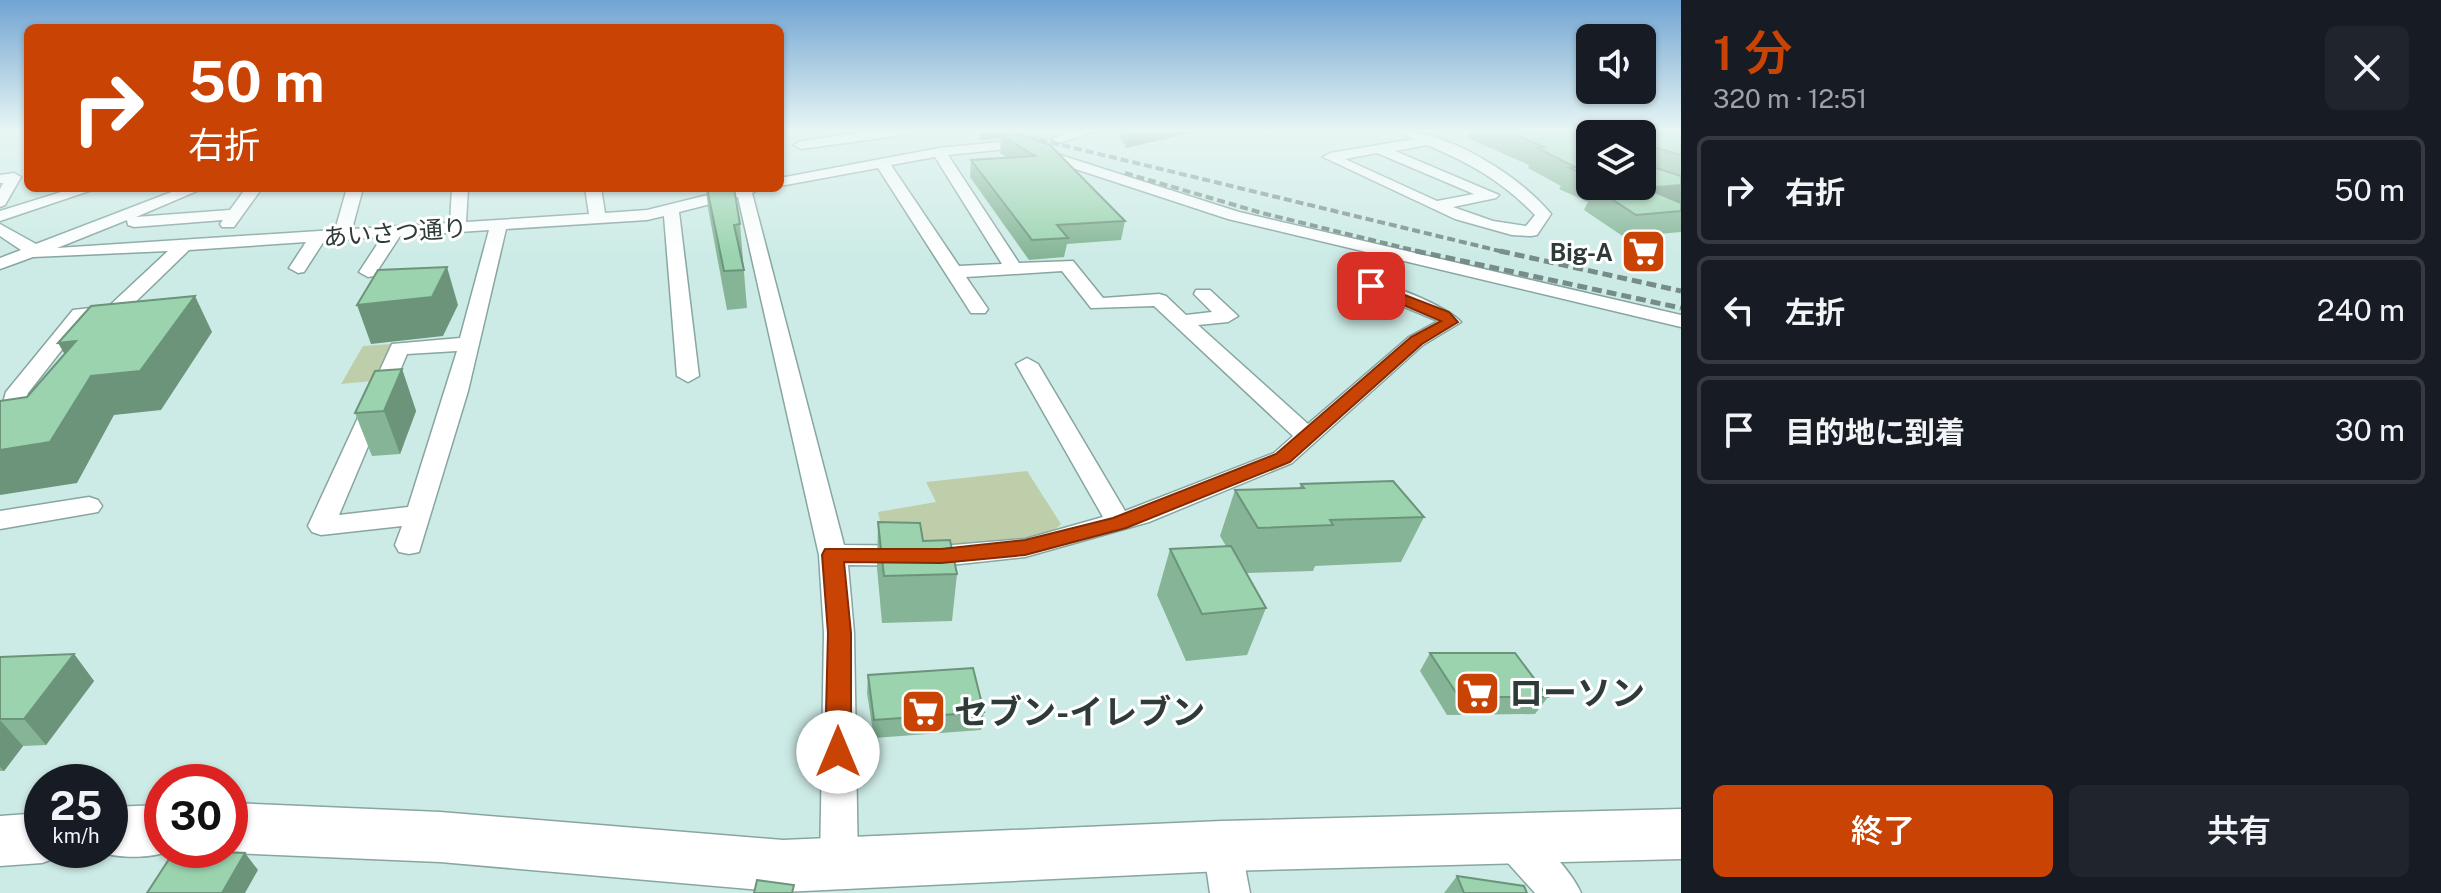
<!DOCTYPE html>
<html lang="ja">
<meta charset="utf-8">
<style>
body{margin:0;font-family:"Public Sans","Noto Sans JP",sans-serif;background:#20242c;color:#f1f3f6;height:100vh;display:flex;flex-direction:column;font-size:30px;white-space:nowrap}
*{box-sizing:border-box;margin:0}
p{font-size:26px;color:#9ea1a6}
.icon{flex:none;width:44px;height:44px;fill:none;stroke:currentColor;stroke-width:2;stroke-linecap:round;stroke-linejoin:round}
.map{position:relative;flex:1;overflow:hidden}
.side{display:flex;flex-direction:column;background:#171b24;width:760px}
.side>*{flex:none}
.banner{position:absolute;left:24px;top:24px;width:760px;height:168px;border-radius:12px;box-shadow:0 2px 6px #0004;background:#c94304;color:#fff;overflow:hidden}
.tools{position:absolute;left:1576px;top:24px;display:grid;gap:16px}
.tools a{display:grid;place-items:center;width:80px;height:80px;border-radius:12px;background:#171b24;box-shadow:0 2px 6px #0004;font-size:40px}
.speed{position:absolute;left:24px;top:764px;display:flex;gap:16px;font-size:40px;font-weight:700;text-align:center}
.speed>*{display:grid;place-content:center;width:104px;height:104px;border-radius:50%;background:#171b24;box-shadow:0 2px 6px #0004;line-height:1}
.speed small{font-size:20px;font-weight:400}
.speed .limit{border:12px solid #d22;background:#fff;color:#111}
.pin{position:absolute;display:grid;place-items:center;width:68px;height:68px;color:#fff;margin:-34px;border-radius:16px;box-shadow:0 4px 12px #0006}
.me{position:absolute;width:88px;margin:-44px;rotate:0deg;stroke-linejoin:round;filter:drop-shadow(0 0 6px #0008)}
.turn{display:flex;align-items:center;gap:28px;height:168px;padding:0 32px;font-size:36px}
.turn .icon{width:104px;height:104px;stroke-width:2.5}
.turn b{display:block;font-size:56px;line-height:68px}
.round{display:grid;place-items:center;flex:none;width:84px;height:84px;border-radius:12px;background:#20242c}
.overview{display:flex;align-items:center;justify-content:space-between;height:136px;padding:0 32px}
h1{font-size:48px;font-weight:600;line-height:60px;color:#c94304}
.primary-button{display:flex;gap:16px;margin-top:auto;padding:16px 32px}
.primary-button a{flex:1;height:92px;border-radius:12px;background:#c94304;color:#fff;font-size:32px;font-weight:600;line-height:92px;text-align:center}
.primary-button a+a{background:#20242c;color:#f1f3f6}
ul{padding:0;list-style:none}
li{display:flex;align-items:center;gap:24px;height:108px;margin:0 16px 12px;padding:0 16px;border:4px solid #363941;border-radius:12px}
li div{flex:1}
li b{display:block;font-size:30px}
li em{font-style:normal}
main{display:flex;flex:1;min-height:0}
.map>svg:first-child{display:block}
.green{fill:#beceaa}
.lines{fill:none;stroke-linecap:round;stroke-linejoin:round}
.street-tunnel{stroke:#adc8c3;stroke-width:15;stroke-dasharray:15 8;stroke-linecap:butt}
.street-casing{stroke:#88a5a1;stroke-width:3}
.secondary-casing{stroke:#88a5a1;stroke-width:3}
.street{fill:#fff;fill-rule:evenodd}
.secondary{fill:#fff;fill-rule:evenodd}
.rail-far1{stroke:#778b87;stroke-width:4;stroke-dasharray:8 4;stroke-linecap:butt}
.rail{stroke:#778b87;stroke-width:5;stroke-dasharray:10 5;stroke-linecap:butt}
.wall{fill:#85b596;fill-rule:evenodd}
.shaded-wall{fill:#6c947a}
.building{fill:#9bd3af;stroke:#6c947a;stroke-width:2}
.route{fill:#c94304;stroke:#832c03;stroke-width:2}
.labels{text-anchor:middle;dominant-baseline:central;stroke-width:6;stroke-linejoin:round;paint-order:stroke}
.far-street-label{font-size:24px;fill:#2f3b39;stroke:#fff}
.far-poi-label{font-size:24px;font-weight:bold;fill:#2f3b39;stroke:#fff;text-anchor:end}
.near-poi-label{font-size:34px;font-weight:bold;fill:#2f3b39;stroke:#fff;text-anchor:start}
</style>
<main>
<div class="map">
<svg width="1681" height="893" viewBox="0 0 1681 893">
<rect width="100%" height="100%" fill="#cdebe6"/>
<g class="green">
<polygon points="391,344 373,381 341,384 363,346"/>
<path d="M1027 471 1061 524C1039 551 923 547 886 548L878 512 936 502 926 482Z"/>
</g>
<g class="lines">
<polyline class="street-tunnel" points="1033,142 1058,139"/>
<defs>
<g id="street">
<polygon points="872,131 909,131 903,135 801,149 794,145 801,141"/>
<polygon points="1073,131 1097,131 1058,143 1051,139"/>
<path d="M1399 131C1448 131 1520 176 1551 214L1537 235 1531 236 1512 235 1455 219 1323 157 1330 153 1414 139ZM1427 145C1470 163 1502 181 1535 215L1526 226 1493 221 1453 207 1496 198 1499 195 1395 151ZM1377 153 1474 194 1437 201 1345 159Z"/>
<path d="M1030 139 1035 140V146L948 155 1019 263 1073 261 1103 298 1159 294 1166 296 1186 315 1212 312 1194 294 1196 290H1210L1238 316 1228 322 1198 325 1308 424 1409 337 1438 321 1364 290 1362 286 1364 282C1381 278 1450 308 1461 322L1423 345 1292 463 1149 522 1025 557 941 566 848 565 854 633 858 865 853 878 839 884 825 878 820 865 824 633 819 555 738 197 679 212 699 376 688 382 677 376 664 216 647 220 506 229 468 391 419 552 409 554 399 552 395 545 402 526 321 535 312 532 308 526 392 344 460 338 489 230 400 236 374 276 368 277 359 272 382 237 324 241 304 272 298 273 289 268 306 242 189 250 122 315 86 319 28 393 15 434H0V413L6 392 73 310 109 306 168 251 33 257 0 269V258L21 250 0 236V224L36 244 182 188H204L136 217 230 210 246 188H262L234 227H222L220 224 223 220 134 227 128 225 127 220 57 248 335 230 347 188H363L352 229 450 223 452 188H468L466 222 589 214 585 188H601L605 213 647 210 736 188H762L752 193 844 545 941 546 1025 539 1103 517 1016 364 1027 358 1038 364 1125 511 1274 453 1293 436 1154 306 1091 308 1062 271 966 277 988 309 985 313H971L878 168 780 186V178L939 148ZM935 157 1002 264 959 266 891 165ZM457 351 408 507 339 515 407 354Z"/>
<polygon points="1038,148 1239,212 1681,315 1681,327 1228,219 1033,155 1031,152"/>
<polygon points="14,173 21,177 5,205 0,207 0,189 3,183 0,183 0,175"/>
<polygon points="74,188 98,188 0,221 0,211"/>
<polygon points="89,497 98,500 102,506 98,512 0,529 0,511"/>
<path d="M1511 821C1534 830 1571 870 1581 893H1535L1498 852 1492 839 1498 826Z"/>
<polygon points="1222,828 1235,833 1241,846 1250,893 1210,893 1203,846 1209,833"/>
</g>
<g id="secondary">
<polygon points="230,803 440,812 783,840 1222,821 1681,809 1681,859 1222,871 783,892 440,862 230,853 223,850 230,850"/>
<path d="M162 805V850H174C150 859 117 859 93 850H110V807Z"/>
<polygon points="42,813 42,850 63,850 61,856 42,863 0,866 0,816"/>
</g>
</defs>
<use href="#street" class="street-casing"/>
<use href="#secondary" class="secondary-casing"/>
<use href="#street" class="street"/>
<use href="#secondary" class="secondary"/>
<g class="rail-far1">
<polyline points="1004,131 1508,253"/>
<polyline points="1125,173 1262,213 1425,253"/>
</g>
<g class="rail">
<polyline points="1416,251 1681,308"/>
<polyline points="1500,251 1681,291"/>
</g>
</g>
<g class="wall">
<polygon points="981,131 1023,131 1023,136 1125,221 1121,240 1067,244 1064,257 1029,260 970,177 971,160 1008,158 1000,153 1001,138 980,140"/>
<polygon points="1116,131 1197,131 1126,148"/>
<path d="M1471 131H1681V232L1624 237 1584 210 1588 202 1559 189 1561 186 1528 168 1529 165 1468 138ZM1590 134H1642V186H1590Z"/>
<polygon points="706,188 734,188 740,224 747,308 727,310 708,208"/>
<polygon points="402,369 416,411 400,454 372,456 355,413"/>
<polygon points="1301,484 1424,517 1401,562 1315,566 1313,571 1246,573 1266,608 1247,655 1186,661 1157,595 1170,549 1226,546 1220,536 1235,490 1299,488"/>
<polygon points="878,522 923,541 957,574 952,621 882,623 877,568"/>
<polygon points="1430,653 1548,697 1535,714 1447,715 1420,671"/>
<polygon points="74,654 94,681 46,745 23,746 4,771 0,771 0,657"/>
<polygon points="868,675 984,712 981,730 874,738 867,693"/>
<polygon points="1457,876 1527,893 1444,893"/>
</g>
<g class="shaded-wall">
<polygon points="981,131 1023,131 1023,136 1002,136 1001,138 980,140"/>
<polygon points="1129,131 1197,131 1126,148"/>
<polygon points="1681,185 1681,205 1645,188"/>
<polygon points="447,267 458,305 443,336 371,344 357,305"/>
<polygon points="195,296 212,332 161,410 114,415 77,483 0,495 0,450 80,380 58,343 76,341"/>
<polygon points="402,369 416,411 400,454 384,411"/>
<polygon points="74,654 94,681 46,745 24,719"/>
<polygon points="0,720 23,746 4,771 0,767"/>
<polygon points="245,853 258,870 245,893 222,893"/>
</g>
<g class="building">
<polygon points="1506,131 1563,131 1590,143 1590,176 1569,168 1575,167 1537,148 1544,147"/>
<polygon points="1602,131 1681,131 1681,155 1651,146 1650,166 1681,176 1681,185 1645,188 1681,203 1681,211 1636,215 1595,188 1614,187 1613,186 1642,186 1642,134 1602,134"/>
<polygon points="1017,134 1050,145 1125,221 1057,225 1068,238 1032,240 971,160 1035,156 1002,136"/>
<polygon points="707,188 734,188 740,224 734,225 744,270 724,271"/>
<polygon points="447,267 432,297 357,305 378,270"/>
<polygon points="195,296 140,371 91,376 50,442 0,450 0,401 27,397 76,341 58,343 91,306"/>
<polygon points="402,369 384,411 355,413 375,371"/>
<polygon points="1393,481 1424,517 1330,520 1333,525 1258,528 1235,490 1304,488 1301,484"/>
<polygon points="878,522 920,523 923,541 950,540 957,574 884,576"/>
<polygon points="1231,546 1266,608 1202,614 1170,549"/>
<polygon points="1430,653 1515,653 1548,697 1459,697"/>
<polygon points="74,654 24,719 0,719 0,657"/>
<polygon points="973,668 984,712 874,720 868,675"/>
<polygon points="175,850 179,850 245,853 222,893 147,893"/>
<polygon points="1457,876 1524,886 1527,893 1464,893"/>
<polygon points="757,880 794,885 792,893 754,893"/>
</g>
<linearGradient id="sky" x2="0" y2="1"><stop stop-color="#71a4d2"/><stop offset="0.51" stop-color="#e8f6f4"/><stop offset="1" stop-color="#e8f6f4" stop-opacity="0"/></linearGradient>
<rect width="1681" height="256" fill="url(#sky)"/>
<polygon class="route" points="1371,282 1449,312 1458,322 1422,344 1290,462 1126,528 1025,555 941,563 844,562 851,633 851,752 847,760 838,763 829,760 825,752 828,633 822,555 825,549 941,549 1025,540 1113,518 1276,454 1411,337 1441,321 1366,289 1364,286"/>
<defs>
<symbol id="supermarket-square" viewBox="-11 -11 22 22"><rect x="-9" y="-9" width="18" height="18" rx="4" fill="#c94304" stroke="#fff"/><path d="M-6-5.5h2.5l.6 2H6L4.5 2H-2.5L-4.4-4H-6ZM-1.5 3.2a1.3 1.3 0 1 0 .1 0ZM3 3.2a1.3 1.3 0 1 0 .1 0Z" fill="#fff"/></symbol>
</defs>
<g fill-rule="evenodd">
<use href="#supermarket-square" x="1618" y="226" width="51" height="51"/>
<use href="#supermarket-square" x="1452" y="668" width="51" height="51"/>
<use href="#supermarket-square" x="898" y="686" width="51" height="51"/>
</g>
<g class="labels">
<g class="far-street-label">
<text transform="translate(395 232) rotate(-4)">あいさつ通り</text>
</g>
<g class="far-poi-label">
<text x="1613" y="252">Big-A</text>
</g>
<g class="near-poi-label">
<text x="1509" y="693">ローソン</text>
<text x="954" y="712">セブン-イレブン</text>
</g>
</g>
</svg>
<div class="tools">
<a><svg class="icon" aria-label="sound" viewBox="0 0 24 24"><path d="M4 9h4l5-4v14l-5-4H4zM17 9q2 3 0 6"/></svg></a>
<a><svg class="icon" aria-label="layers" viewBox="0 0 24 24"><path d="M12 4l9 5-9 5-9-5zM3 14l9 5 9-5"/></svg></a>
</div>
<div class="speed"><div>25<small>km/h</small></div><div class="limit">30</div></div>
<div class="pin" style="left:1371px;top:286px;background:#d93025"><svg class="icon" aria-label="arrive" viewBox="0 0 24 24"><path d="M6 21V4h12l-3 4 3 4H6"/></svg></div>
<svg class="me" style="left:838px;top:752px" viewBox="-20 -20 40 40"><circle r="19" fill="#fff"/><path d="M0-13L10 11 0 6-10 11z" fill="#c94304"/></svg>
<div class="banner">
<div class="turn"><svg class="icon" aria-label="right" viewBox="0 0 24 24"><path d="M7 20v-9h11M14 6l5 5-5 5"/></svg><div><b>50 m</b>右折</div></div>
</div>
</div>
<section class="side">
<div class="overview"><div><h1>1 分</h1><p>320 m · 12:51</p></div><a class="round"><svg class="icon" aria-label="close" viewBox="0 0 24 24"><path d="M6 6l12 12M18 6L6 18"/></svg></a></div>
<ul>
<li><svg class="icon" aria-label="right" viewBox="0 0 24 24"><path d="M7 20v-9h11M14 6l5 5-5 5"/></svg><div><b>右折</b></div><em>50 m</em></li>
<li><svg class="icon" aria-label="left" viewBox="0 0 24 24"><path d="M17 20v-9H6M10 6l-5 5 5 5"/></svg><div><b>左折</b></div><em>240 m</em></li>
<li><svg class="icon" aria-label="arrive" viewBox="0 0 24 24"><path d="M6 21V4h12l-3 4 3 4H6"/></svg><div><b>目的地に到着</b></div><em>30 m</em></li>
</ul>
<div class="primary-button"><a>終了</a><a>共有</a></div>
</section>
</main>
